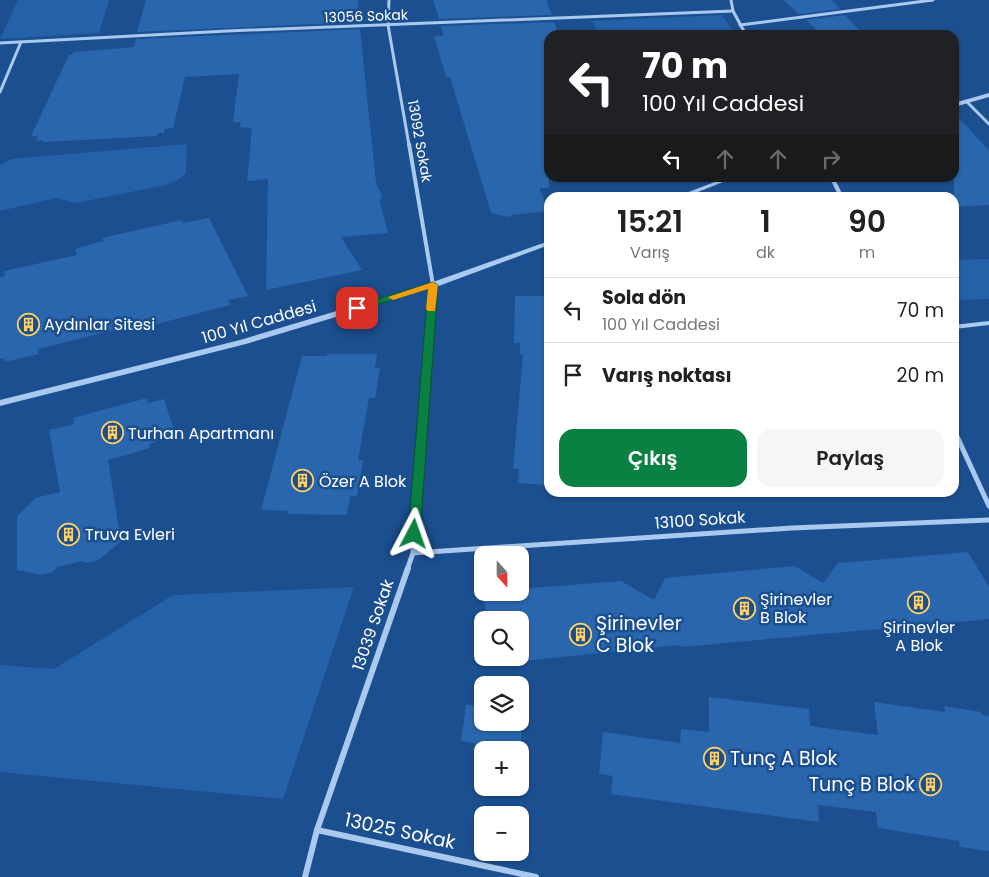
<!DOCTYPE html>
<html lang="tr">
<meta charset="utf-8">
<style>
body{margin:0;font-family:Poppins,sans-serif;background:#f6f6f6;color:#222;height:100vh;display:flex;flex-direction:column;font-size:19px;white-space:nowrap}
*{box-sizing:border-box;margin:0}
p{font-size:16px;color:#767676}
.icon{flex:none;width:28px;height:28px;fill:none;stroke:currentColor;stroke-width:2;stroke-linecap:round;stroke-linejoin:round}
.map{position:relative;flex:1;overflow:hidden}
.side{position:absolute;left:544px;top:192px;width:415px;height:305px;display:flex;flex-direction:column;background:#fff;border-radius:15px;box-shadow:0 1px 4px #0004}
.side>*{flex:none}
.banner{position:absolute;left:544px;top:30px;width:415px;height:152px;border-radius:15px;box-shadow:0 1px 4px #0004;background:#202124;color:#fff;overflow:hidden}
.needle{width:32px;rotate:159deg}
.controls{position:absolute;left:474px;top:546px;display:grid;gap:10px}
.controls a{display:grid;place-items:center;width:55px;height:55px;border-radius:10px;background:#fff;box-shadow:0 1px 4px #0004;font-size:25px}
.pin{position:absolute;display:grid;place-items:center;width:42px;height:42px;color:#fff;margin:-21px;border-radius:10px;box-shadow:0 2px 8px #0006}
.me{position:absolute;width:55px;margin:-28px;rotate:4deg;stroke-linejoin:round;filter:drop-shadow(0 0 4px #0008)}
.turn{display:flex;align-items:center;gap:18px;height:105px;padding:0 15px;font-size:22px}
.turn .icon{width:65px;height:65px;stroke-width:2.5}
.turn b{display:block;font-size:35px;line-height:42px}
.lanes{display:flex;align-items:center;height:48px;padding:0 15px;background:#0003;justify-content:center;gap:25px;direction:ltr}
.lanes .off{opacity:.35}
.eta{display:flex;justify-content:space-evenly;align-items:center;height:85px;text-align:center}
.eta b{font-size:30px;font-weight:600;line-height:35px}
.cta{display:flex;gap:10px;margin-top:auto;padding:10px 15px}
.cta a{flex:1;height:58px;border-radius:15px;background:#0b8043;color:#fff;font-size:20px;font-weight:600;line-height:58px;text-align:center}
.cta a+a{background:#f6f6f6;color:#222}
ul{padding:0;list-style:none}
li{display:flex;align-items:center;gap:15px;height:65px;padding:0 15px;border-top:1px solid #e0e0e0}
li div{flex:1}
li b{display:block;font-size:19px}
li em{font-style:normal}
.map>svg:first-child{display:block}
.green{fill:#2461a8}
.building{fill:#2a66ad}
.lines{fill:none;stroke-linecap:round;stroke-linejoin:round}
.minor-far3{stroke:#a9c9ee;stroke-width:3}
.minor-far2{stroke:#a9c9ee;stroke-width:4}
.minor-far1{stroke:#a9c9ee;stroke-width:5}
.minor{stroke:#a9c9ee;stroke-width:6}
.tertiary{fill:#a9c9ee;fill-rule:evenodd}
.route{fill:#0b8043;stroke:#07532c}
.slow{fill:#f59e0b}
.labels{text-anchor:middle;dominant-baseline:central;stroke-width:5;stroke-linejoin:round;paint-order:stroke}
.far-street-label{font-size:14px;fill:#fff;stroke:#1b4f8f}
.street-label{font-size:16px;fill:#fff;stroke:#1b4f8f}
.poi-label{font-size:16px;fill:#fff;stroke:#1b4f8f;text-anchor:start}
.near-poi-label{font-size:19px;fill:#fff;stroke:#1b4f8f;text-anchor:start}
.near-street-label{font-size:19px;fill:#fff;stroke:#1b4f8f}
</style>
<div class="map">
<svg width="989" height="877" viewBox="0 0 989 877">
<rect width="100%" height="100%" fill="#1b4f8f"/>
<g class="green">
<polygon points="18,0 109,0 99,33 0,39"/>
<polygon points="722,15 736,35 599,35 592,21"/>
<polygon points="187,144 186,173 178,180 166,185 76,203 56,198 0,211 0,165 11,159"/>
<polygon points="989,259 989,299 954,300 954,260"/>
<polygon points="354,587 283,799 0,772 0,665 54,669 173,595"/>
</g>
<g class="building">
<polygon points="146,0 358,0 360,22 137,32"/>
<polygon points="433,0 546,0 552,15 439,19"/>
<polygon points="783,0 832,0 840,9 799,14"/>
<polygon points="845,15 864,35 823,35 806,20"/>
<polygon points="554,22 559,35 549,35 549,188 539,188 549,211 512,215 508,217 491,213 450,77 446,77 434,36 444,36 441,26"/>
<polygon points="360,29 376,183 382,196 380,202 388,233 341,237 362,270 266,290 268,179 247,181 252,128 240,127 241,122 233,122 239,74 185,77 173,128 165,129 164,133 157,133 157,136 43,142 43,140 36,141 38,136 31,136 69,55 72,55 74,52 134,47 136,39"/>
<polygon points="954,113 989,150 989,205 954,207"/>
<polygon points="209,218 248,296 228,300 230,305 157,324 123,332 122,328 38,349 39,354 5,362 4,358 0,359 0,277 5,276 4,271 77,255 75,249 103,241 102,238 182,220 183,223"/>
<polygon points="515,296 549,296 549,485 518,483 519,469 513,469 523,354 520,354 520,343 514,343"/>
<polygon points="327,354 377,354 375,368 380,368 375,398 369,398 358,460 363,460 357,496 350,496 347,515 288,514 289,511 261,510 302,356 327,356"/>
<polygon points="147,398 148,403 164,399 176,436 149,444 150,448 108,460 121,541 100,559 88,563 82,561 58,567 52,572 42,575 17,570 17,516 35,498 60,492 49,430 74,424 73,418"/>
<polygon points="968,552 989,587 989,619 680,647 679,645 493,664 492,658 520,658 520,620 487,620 483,592 520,592 520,589 621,581 654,600 665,578 795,566 823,583 838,563"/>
<polygon points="709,697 809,709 810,726 878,735 874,702 945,712 944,706 981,712 982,715 989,716 989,851 960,847 959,841 878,828 876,812 818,805 819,822 611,794 613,776 599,774 603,732 680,743 681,729 709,732"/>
<polygon points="466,705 482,706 482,722 520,722 520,711 524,711 520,748 503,746 503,750 473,750 475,743 461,741"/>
</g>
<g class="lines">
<g class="minor-far3">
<polyline points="389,0 388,25 409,145"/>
<polyline points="731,0 733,11 746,35"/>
<polyline points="740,25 933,0"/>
<polyline points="0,43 227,31 733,11"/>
<polyline points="0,92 21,42"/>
<polyline points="966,101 989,124"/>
</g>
<g class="minor-far2">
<polyline points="409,144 433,285 430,331"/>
<polyline points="832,178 842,198"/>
<polyline points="954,327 989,323"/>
</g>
<g class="minor-far1">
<polyline points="954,430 989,506"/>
<polyline points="413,553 792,528 989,520"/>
<polyline points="407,570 413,553 430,329"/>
</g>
<g class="minor">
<polyline points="317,830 536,877"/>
<polyline points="305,877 317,830 408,568"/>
</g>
<g class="tertiary">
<polygon points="989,93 989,97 954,107 954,103"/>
<polygon points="725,178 733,178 683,198 673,198"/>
<polygon points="549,241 549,245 436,287 246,344 0,406 0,400 240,340 430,283"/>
</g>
</g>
<polygon class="route" points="433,282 438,285 420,534 419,537 410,537 408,534 428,289 357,311 352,308 354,306"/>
<polygon class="slow" points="433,282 438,285 435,311 428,311 426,309 428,289 393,300 388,297"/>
<defs>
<symbol id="building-ring" viewBox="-11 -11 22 22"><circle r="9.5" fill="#1b4f8f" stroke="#ffd166" stroke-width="1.5"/><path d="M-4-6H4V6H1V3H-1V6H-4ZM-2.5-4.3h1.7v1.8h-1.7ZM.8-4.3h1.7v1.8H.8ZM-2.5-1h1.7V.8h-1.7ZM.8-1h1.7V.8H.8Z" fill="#ffd166"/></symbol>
</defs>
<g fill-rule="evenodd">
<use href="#building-ring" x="16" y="312" width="25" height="25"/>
<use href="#building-ring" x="100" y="420" width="25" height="25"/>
<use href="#building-ring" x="290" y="468" width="25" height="25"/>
<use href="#building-ring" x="56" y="522" width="25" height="25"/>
<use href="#building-ring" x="906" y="590" width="25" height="25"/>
<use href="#building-ring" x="732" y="596" width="25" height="25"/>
<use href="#building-ring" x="568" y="622" width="25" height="25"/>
<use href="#building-ring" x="702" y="746" width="25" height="25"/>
<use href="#building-ring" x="918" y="772" width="25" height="25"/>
</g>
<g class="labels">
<g class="far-street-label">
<text transform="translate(366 16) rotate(-2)">13056 Sokak</text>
<text transform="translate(420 141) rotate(80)">13092 Sokak</text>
</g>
<g class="street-label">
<text transform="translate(259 322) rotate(-16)">100 Yıl Caddesi</text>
<text transform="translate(700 520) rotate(-4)">13100 Sokak</text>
<text transform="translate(373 625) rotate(-71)">13039 Sokak</text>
</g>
<g class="poi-label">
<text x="44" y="324">Aydınlar Sitesi</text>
<text x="128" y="433">Turhan Apartmanı</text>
<text x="319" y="481">Özer A Blok</text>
<text x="85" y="534">Truva Evleri</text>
<text x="760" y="599">Şirinevler<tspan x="760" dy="18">B Blok</tspan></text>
<text x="919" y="627" text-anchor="middle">Şirinevler<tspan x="919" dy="18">A Blok</tspan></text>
</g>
<g class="near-poi-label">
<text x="596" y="623">Şirinevler<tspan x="596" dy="22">C Blok</tspan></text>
<text x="730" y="758">Tunç A Blok</text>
<text x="915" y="784" text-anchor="end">Tunç B Blok</text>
</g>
<g class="near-street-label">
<text transform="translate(400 831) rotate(12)">13025 Sokak</text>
</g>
</g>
</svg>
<div class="controls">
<a><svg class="needle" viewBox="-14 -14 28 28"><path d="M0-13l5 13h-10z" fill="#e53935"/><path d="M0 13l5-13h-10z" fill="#767676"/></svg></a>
<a><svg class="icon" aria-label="search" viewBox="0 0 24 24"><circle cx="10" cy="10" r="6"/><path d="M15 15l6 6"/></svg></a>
<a><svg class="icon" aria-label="layers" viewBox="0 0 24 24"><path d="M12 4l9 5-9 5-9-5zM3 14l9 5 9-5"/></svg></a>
<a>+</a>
<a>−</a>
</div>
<div class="pin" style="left:357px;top:308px;background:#d93025"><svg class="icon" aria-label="arrive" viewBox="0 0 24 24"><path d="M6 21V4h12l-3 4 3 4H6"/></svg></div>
<svg class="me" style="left:414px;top:534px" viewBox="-20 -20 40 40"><path d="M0-17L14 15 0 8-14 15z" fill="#0b8043" stroke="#fff" stroke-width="4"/></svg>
<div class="banner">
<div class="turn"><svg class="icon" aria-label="left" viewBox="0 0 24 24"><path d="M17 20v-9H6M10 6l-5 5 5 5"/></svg><div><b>70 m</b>100 Yıl Caddesi</div></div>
<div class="lanes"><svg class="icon" aria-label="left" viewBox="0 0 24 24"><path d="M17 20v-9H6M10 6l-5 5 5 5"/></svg><svg class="icon off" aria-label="ahead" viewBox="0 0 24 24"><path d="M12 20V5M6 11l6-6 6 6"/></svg><svg class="icon off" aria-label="ahead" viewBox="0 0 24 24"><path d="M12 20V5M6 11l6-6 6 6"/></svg><svg class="icon off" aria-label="right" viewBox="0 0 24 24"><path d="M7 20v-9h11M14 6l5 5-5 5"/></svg></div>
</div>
<section class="side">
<div class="eta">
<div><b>15:21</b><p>Varış</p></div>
<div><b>1</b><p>dk</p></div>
<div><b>90</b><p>m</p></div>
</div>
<ul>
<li><svg class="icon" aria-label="left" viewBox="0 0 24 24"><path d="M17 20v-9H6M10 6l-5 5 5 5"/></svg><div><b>Sola dön</b><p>100 Yıl Caddesi</p></div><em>70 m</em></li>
<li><svg class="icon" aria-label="arrive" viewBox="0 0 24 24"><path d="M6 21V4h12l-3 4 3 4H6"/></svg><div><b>Varış noktası</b></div><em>20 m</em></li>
</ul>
<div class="cta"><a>Çıkış</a><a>Paylaş</a></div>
</section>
</div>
